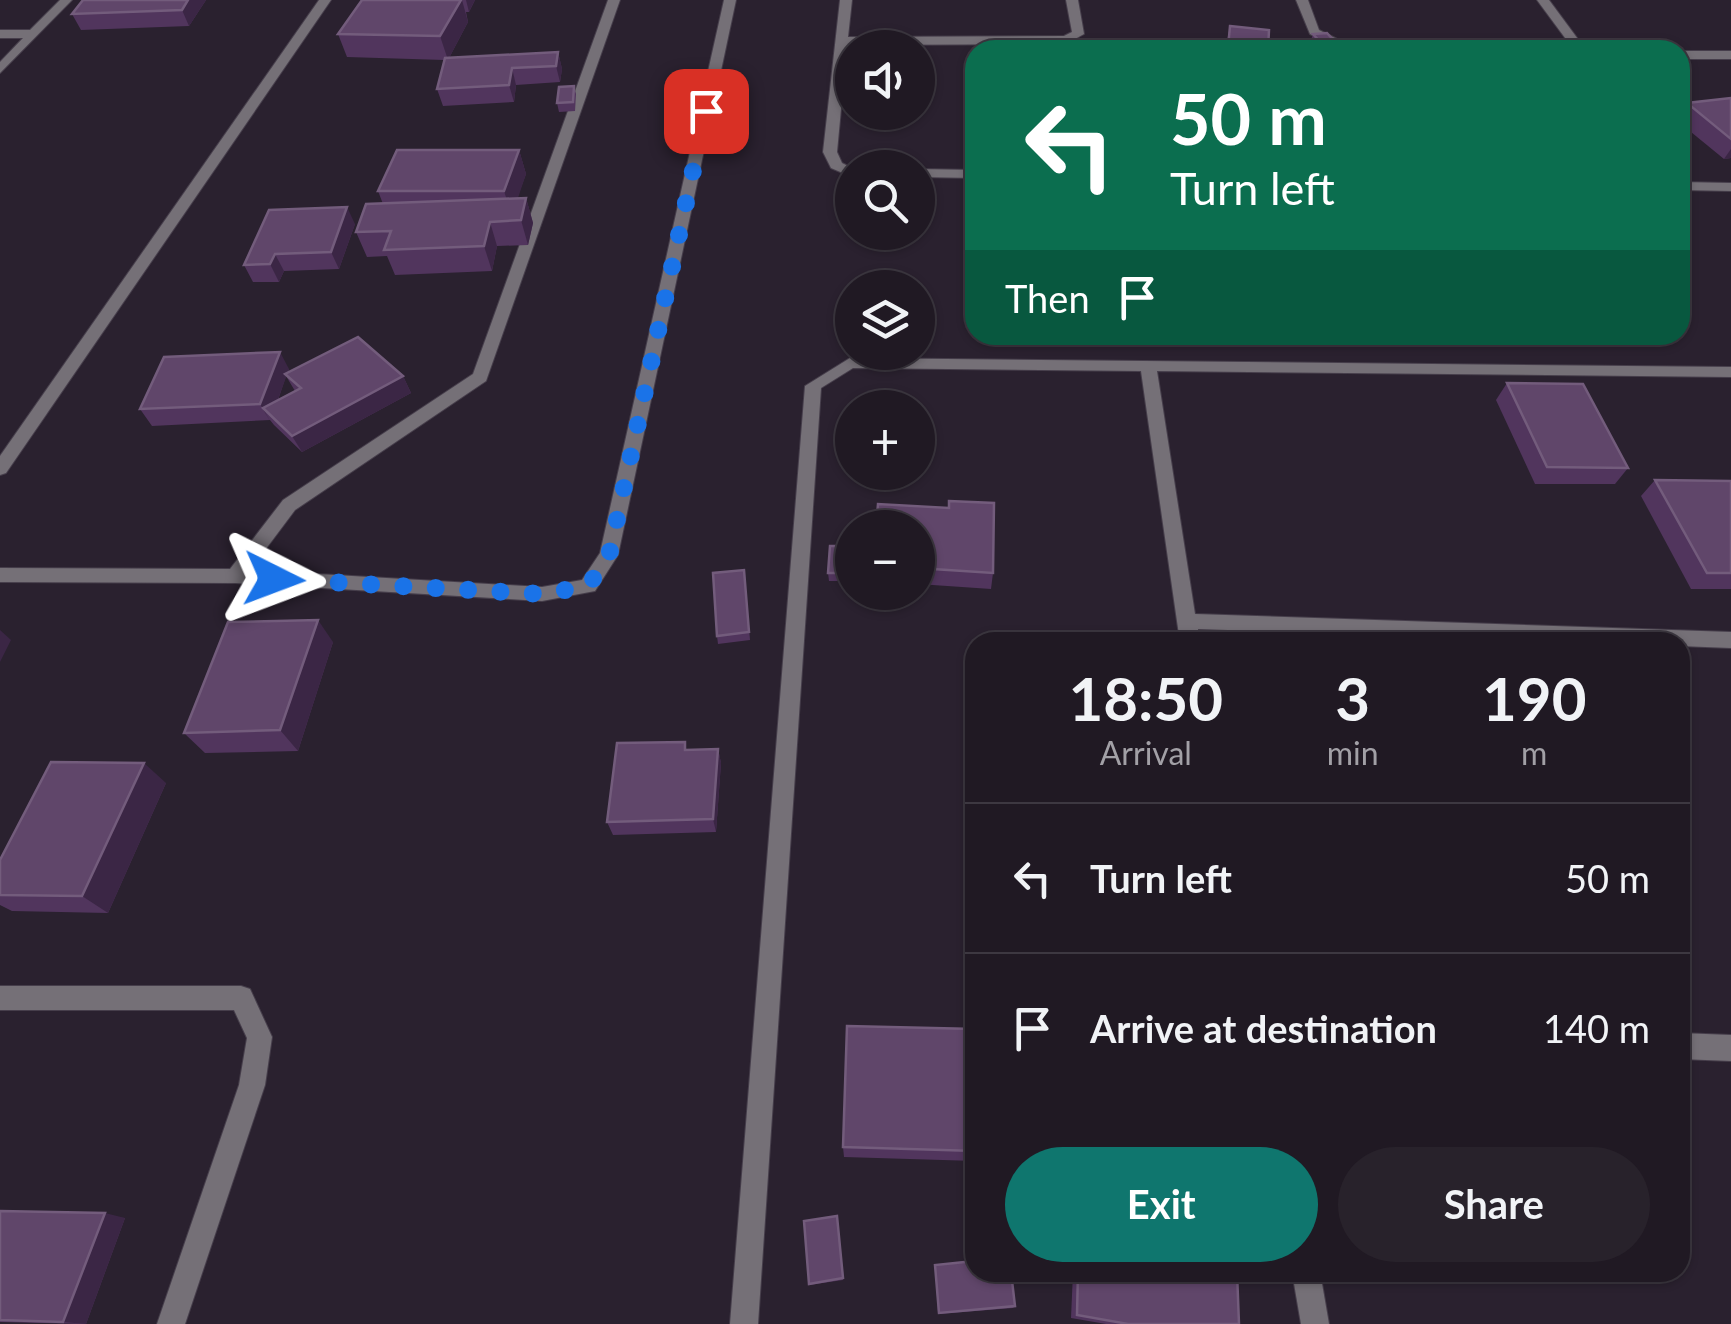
<!DOCTYPE html>
<meta charset="utf-8">
<style>
body{margin:0;font-family:Lato,sans-serif;background:#28222b;color:#f1f3f6;height:100vh;display:flex;flex-direction:column;font-size:38px;white-space:nowrap}
*{box-sizing:border-box;margin:0}
p{font-size:32px;color:#a2a0a6}
.icon{flex:none;width:55px;height:55px;fill:none;stroke:currentColor;stroke-width:2;stroke-linecap:round;stroke-linejoin:round}
.map{position:relative;flex:1;overflow:hidden}
.panel{position:absolute;left:965px;top:632px;width:725px;height:650px;display:flex;flex-direction:column;background:#201923;border-radius:30px;box-shadow:0 2px 8px #0004,0 0 0 2px #3d3841}
.panel>*{flex:none}
.hud{position:absolute;left:965px;top:40px;width:725px;height:305px;border-radius:30px;box-shadow:0 2px 8px #0004,0 0 0 2px #3d3841;background:#0b6e4f;color:#fff;overflow:hidden}
.fabs{position:absolute;left:835px;top:30px;display:grid;gap:20px}
.fabs a{display:grid;place-items:center;width:100px;height:100px;border-radius:50%;background:#201923;box-shadow:0 2px 8px #0004,0 0 0 2px #3d3841;font-size:50px}
.pin{position:absolute;display:grid;place-items:center;width:85px;height:85px;color:#fff;margin:-42px;border-radius:20px;box-shadow:0 5px 15px #0006}
.me{position:absolute;width:110px;margin:-55px;rotate:93deg;stroke-linejoin:round;filter:drop-shadow(0 0 8px #0008)}
.turn{display:flex;align-items:center;gap:35px;height:210px;padding:0 40px;font-size:45px}
.turn .icon{width:130px;height:130px;stroke-width:2.5}
.turn b{display:block;font-size:70px;line-height:85px}
.then{display:flex;align-items:center;height:95px;padding:0 40px;background:#0003;gap:20px;font-size:38px}
.eta{display:flex;justify-content:space-evenly;align-items:center;height:170px;text-align:center}
.eta b{font-size:60px;font-weight:700;line-height:70px}
.button{display:flex;gap:20px;margin-top:auto;padding:20px 40px}
.button a{flex:1;height:115px;border-radius:60px;background:#0f766e;color:#fff;font-size:40px;font-weight:700;line-height:115px;text-align:center}
.button a+a{background:#28222b;color:#f1f3f6}
ul{padding:0;list-style:none}
li{display:flex;align-items:center;gap:30px;height:150px;padding:0 40px;border-top:2px solid #3d3841}
li div{flex:1}
li b{display:block;font-size:38px}
li em{font-style:normal}
.map>svg:first-child{display:block}
.lines{fill:none;stroke-linecap:round;stroke-linejoin:round}
.minor-casing{stroke:#463e4b;stroke-width:2}
.minor{fill:#757077;fill-rule:evenodd}
.wall{fill:#51355d;fill-rule:evenodd}
.shaded-wall{fill:#3b2645}
.building{fill:#60466a;stroke:#735c7c;stroke-width:2.5}
.route{stroke:#1a73e8;stroke-width:18;stroke-dasharray:0 32.4}
</style>
<div class="map">
<svg width="1731" height="1324" viewBox="0 0 1731 1324">
<rect width="100%" height="100%" fill="#2a212f"/>
<g class="lines">
<defs>
<g id="minor">
<polygon points="60,0 72,0 0,73 0,62 23,38 0,38 0,30 30,30"/>
<polygon points="319,0 331,0 6,473 0,475 0,456"/>
<polygon points="608,0 620,0 486,381 295,510 250,570 542,587 582,580 600,553 724,0 736,0 618,555 595,591 542,601 235,583 0,582 0,568 230,569 283,500 473,374"/>
<polygon points="840,0 852,0 848,37 1064,36 1072,32 1066,0 1078,0 1084,34 1066,44 847,45 837,152 842,163 852,168 852,177 831,168 823,152"/>
<polygon points="1296,0 1308,0 1319,30 1359,50 1343,50 1310,34"/>
<polygon points="1537,0 1549,0 1586,50 1574,50"/>
<rect x="1680" y="51" width="51" height="8"/>
<polygon points="918,169 975,170 975,178 918,177"/>
<polygon points="1680,182 1731,183 1731,191 1680,190"/>
<polygon points="850,358 1731,367 1731,377 1157,371 1195,614 1731,632 1731,648 1680,646 1680,642 1576,642 1198,629 1200,642 1180,642 1141,371 853,368 821,388 758,1324 730,1324 805,386"/>
<polygon points="0,986 241,986 250,989 272,1037 265,1085 185,1324 157,1324 239,1085 247,1038 234,1010 0,1010"/>
<polygon points="1680,1033 1731,1035 1731,1061 1680,1059"/>
<polygon points="1292,1272 1320,1272 1329,1324 1301,1324"/>
</g>
</defs>
<use href="#minor" class="minor-casing"/>
<use href="#minor" class="minor"/>
</g>
<g class="wall">
<polygon points="83,0 206,0 189,26 81,30 72,14"/>
<polygon points="362,0 475,0 469,12 466,12 468,22 449,58 558,52 562,69 560,82 516,85 514,102 443,106 437,89 444,60 347,57 338,34"/>
<polygon points="1230,26 1268,50 1225,50"/>
<polygon points="1313,34 1336,43 1333,50 1317,50 1310,43"/>
<polygon points="574,86 576,94 575,111 559,112 557,103"/>
<polygon points="1731,98 1731,158 1724,159 1680,123 1680,114 1687,103"/>
<polygon points="519,150 526,174 517,198 526,198 533,223 528,245 497,246 492,271 395,275 387,256 367,257 356,232 383,204 378,191"/>
<polygon points="355,224 339,269 284,271 279,282 253,282 244,265"/>
<path d="M289 369 288 373 403 376 411 393 302 452 274 425 270 420 152 426 140 409ZM286 376 295 391 278 400Z"/>
<polygon points="1507,383 1628,468 1615,484 1535,484 1496,400"/>
<polygon points="1655,480 1731,481 1731,589 1691,589 1641,496"/>
<polygon points="918,528 993,573 991,589 918,584"/>
<polygon points="852,546 852,581 829,581 828,573"/>
<polygon points="744,570 750,640 718,644 717,636"/>
<polygon points="333,642 298,751 205,753 184,733"/>
<polygon points="718,749 721,763 716,832 613,835 607,822 688,750"/>
<polygon points="166,783 108,913 12,911 0,905 0,860"/>
<polygon points="975,1029 975,1161 844,1157 843,1147"/>
<polygon points="0,1211 125,1218 86,1324 0,1322"/>
<polygon points="837,1216 843,1280 809,1285 809,1284"/>
<polygon points="935,1265 1015,1306 1013,1308 938,1314"/>
<polygon points="1073,1272 1237,1272 1239,1324 1106,1324 1071,1318"/>
</g>
<g class="shaded-wall">
<polygon points="188,0 206,0 189,26 182,10"/>
<polygon points="461,0 462,0 468,22 448,60 440,36"/>
<polygon points="466,0 475,0 469,12"/>
<polygon points="558,52 562,69 560,82 556,66"/>
<polygon points="512,68 516,85 514,102 509,85"/>
<polygon points="1731,149 1731,158 1724,159"/>
<polygon points="519,150 526,174 512,216 504,191"/>
<polygon points="526,198 533,223 528,245 521,220"/>
<polygon points="347,207 355,224 339,269 331,252"/>
<polygon points="490,222 497,246 492,271 484,246"/>
<polygon points="275,254 284,271 279,282 270,264"/>
<polygon points="280,352 289,369 272,416 263,408 270,421 260,404"/>
<polygon points="403,376 411,393 302,452 292,436"/>
<polygon points="318,620 333,642 298,751 280,730"/>
<polygon points="0,630 11,640 0,662"/>
<polygon points="718,749 721,763 716,832 713,819"/>
<polygon points="144,763 166,783 108,913 82,896"/>
<polygon points="105,1213 125,1218 86,1324 63,1322"/>
</g>
<g class="building">
<polygon points="83,0 188,0 182,10 72,14"/>
<polygon points="362,0 461,0 440,36 338,34"/>
<polygon points="1230,26 1269,30 1268,50 1228,48"/>
<polygon points="1327,33 1336,43 1322,44 1313,34"/>
<polygon points="1370,44 1421,45 1424,50 1373,50"/>
<polygon points="558,52 556,66 512,68 509,85 437,89 445,58"/>
<polygon points="574,86 573,102 557,103 559,87"/>
<polygon points="1731,98 1731,139 1687,103"/>
<polygon points="397,150 519,150 504,191 378,191"/>
<polygon points="526,198 521,220 490,222 484,246 384,250 391,231 356,232 366,204"/>
<polygon points="347,207 331,252 275,254 270,264 244,265 269,210"/>
<polygon points="358,337 403,376 292,436 263,408 301,388 285,374"/>
<polygon points="280,352 260,404 140,409 164,357"/>
<polygon points="1507,383 1583,384 1628,468 1547,467"/>
<polygon points="1655,480 1731,481 1731,573 1707,573"/>
<polygon points="949,501 994,503 993,573 918,568 918,528 876,528 878,504 949,508"/>
<polygon points="830,546 852,546 852,573 828,573"/>
<polygon points="744,570 749,632 717,636 713,573"/>
<polygon points="318,620 280,730 184,733 228,622"/>
<polygon points="685,742 685,750 718,749 713,819 607,822 617,743"/>
<polygon points="51,762 144,763 82,896 0,895 0,860"/>
<polygon points="847,1026 975,1029 975,1151 843,1147"/>
<polygon points="0,1211 105,1213 63,1322 0,1320"/>
<polygon points="837,1216 843,1278 809,1284 804,1221"/>
<polygon points="975,1261 975,1272 1011,1272 1015,1306 939,1313 935,1265"/>
<polygon points="1078,1272 1237,1272 1239,1324 1128,1324 1077,1315"/>
</g>
<g class="lines">
<polyline class="route" points="274,579 542,594 588,586 609,556 706,111"/>
</g>
</svg>
<div class="fabs">
<a><svg class="icon" aria-label="sound" viewBox="0 0 24 24"><path d="M4 9h4l5-4v14l-5-4H4zM17 9q2 3 0 6"/></svg></a>
<a><svg class="icon" aria-label="search" viewBox="0 0 24 24"><circle cx="10" cy="10" r="6"/><path d="M15 15l6 6"/></svg></a>
<a><svg class="icon" aria-label="layers" viewBox="0 0 24 24"><path d="M12 4l9 5-9 5-9-5zM3 14l9 5 9-5"/></svg></a>
<a>+</a>
<a>−</a>
</div>
<div class="pin" style="left:706px;top:111px;background:#d93025"><svg class="icon" aria-label="arrive" viewBox="0 0 24 24"><path d="M6 21V4h12l-3 4 3 4H6"/></svg></div>
<svg class="me" style="left:274px;top:579px" viewBox="-20 -20 40 40"><path d="M0-17L14 15 0 8-14 15z" fill="#1a73e8" stroke="#fff" stroke-width="4"/></svg>
<div class="hud">
<div class="turn"><svg class="icon" aria-label="left" viewBox="0 0 24 24"><path d="M17 20v-9H6M10 6l-5 5 5 5"/></svg><div><b>50 m</b>Turn left</div></div>
<div class="then">Then<svg class="icon" aria-label="arrive" viewBox="0 0 24 24"><path d="M6 21V4h12l-3 4 3 4H6"/></svg></div>
</div>
<section class="panel">
<div class="eta">
<div><b>18:50</b><p>Arrival</p></div>
<div><b>3</b><p>min</p></div>
<div><b>190</b><p>m</p></div>
</div>
<ul>
<li><svg class="icon" aria-label="left" viewBox="0 0 24 24"><path d="M17 20v-9H6M10 6l-5 5 5 5"/></svg><div><b>Turn left</b></div><em>50 m</em></li>
<li><svg class="icon" aria-label="arrive" viewBox="0 0 24 24"><path d="M6 21V4h12l-3 4 3 4H6"/></svg><div><b>Arrive at destination</b></div><em>140 m</em></li>
</ul>
<div class="button"><a>Exit</a><a>Share</a></div>
</section>
</div>
